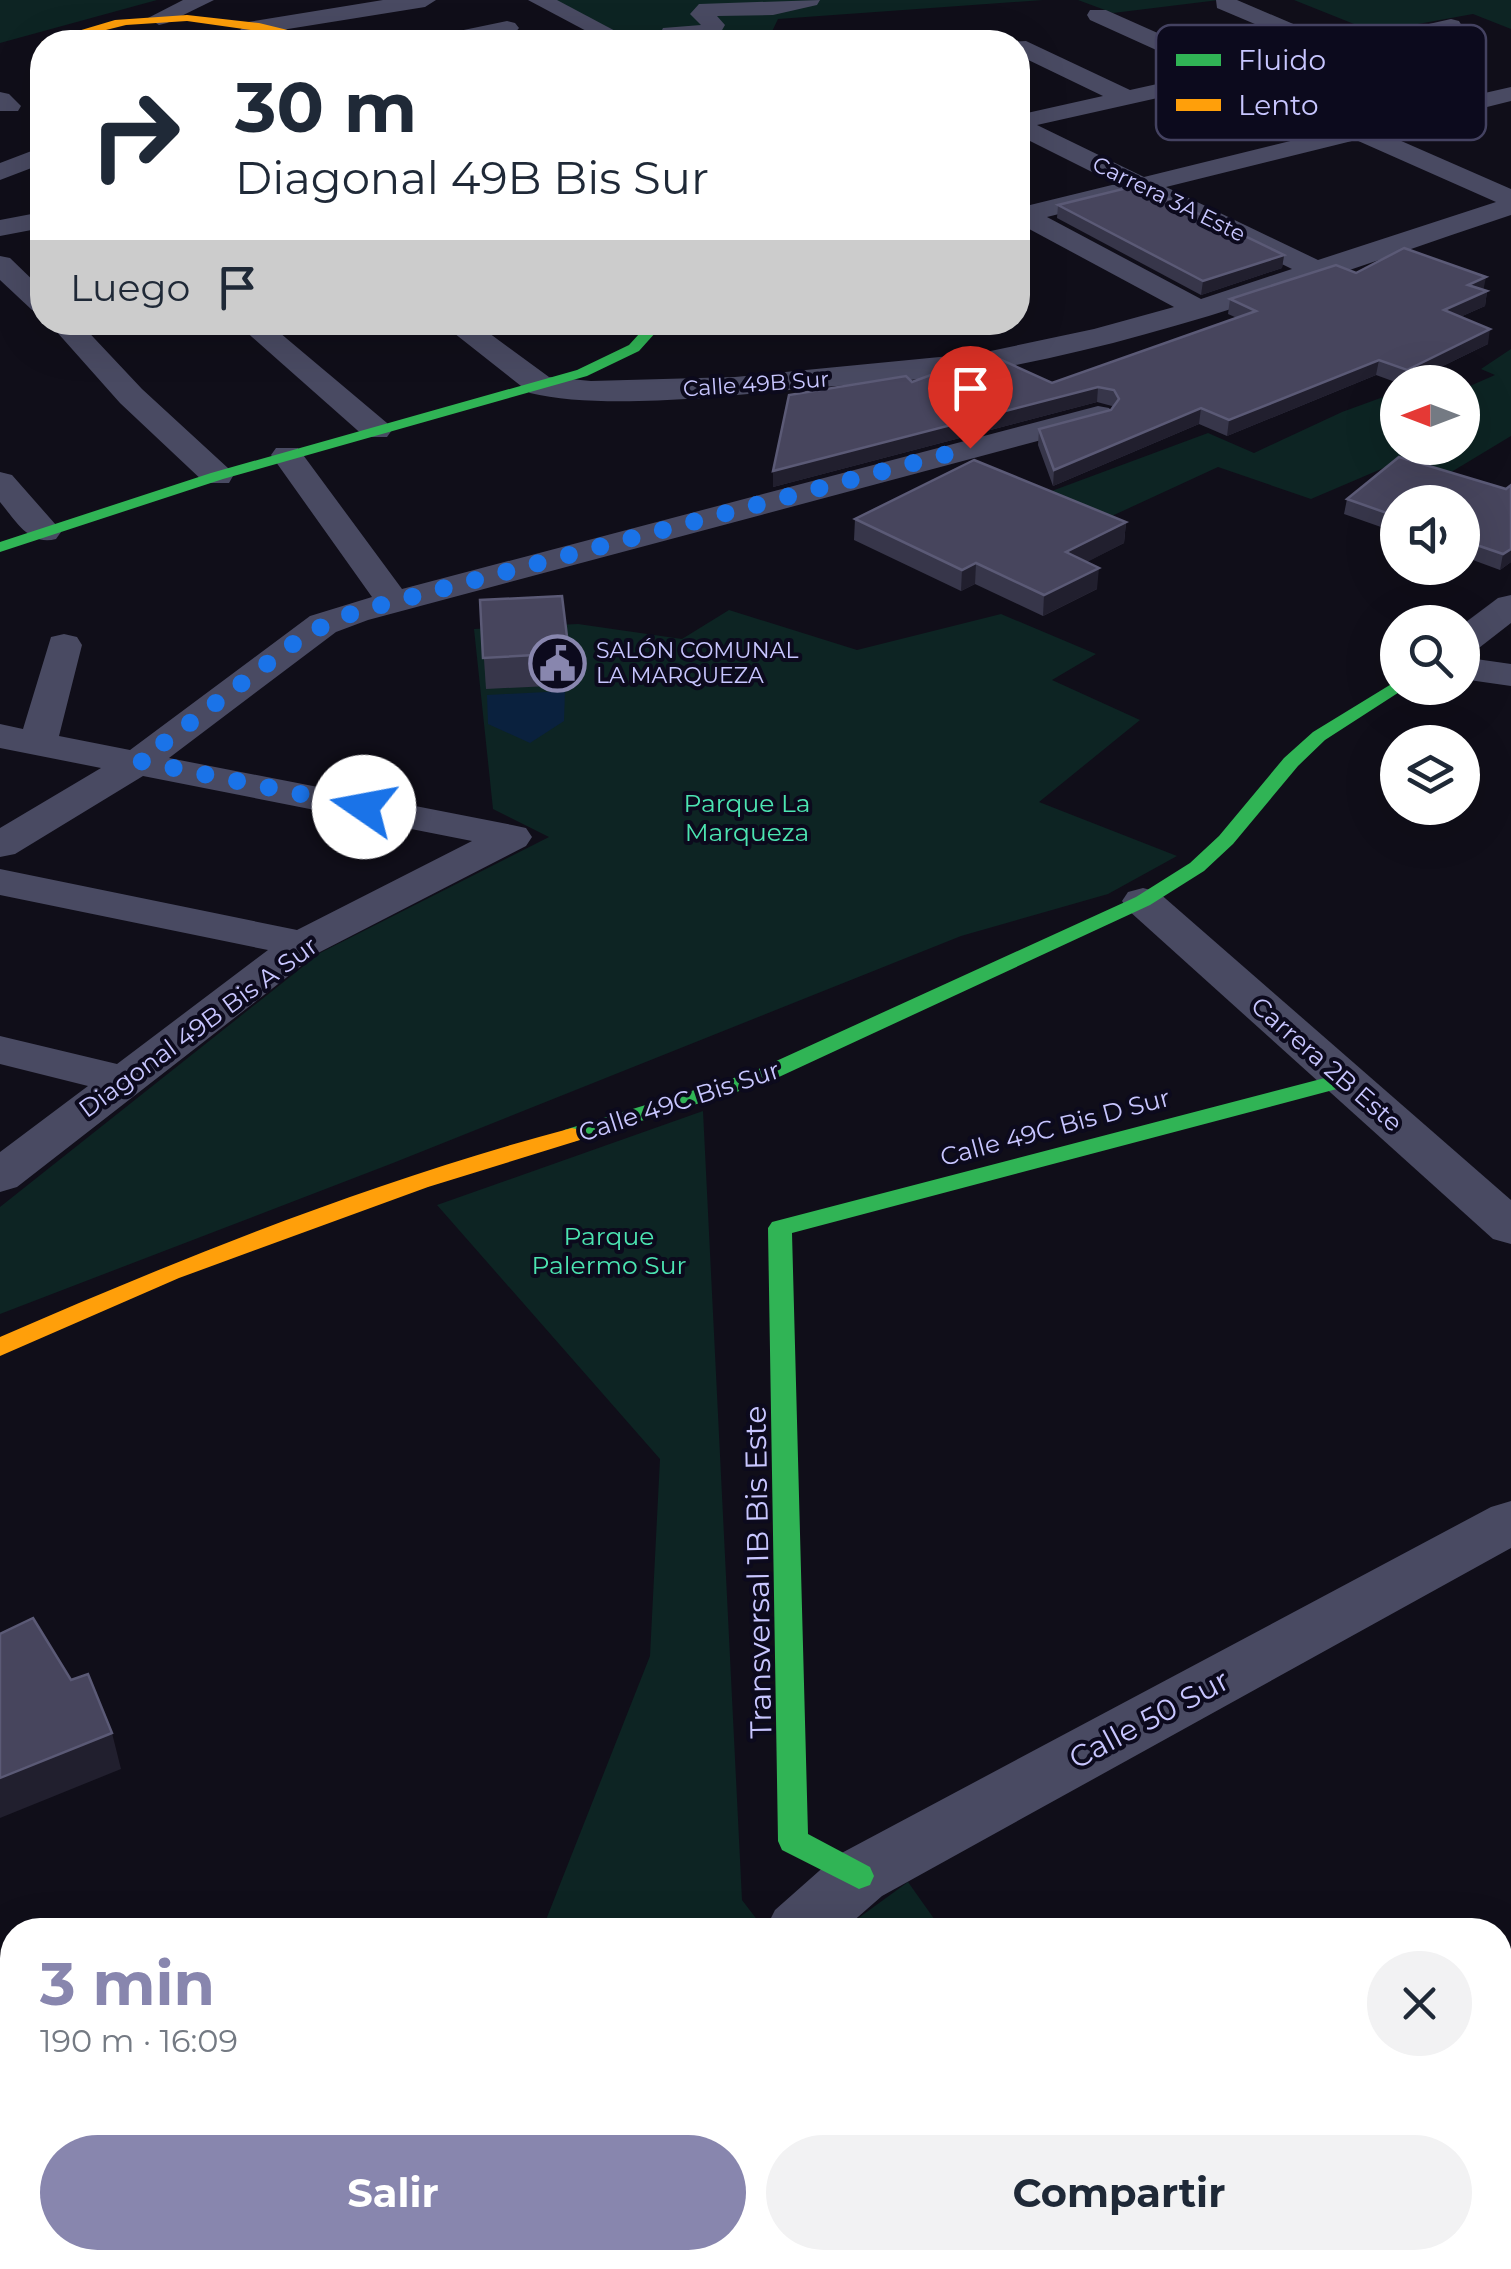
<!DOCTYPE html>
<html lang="es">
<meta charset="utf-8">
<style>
body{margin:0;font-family:Montserrat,sans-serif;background:#f2f2f3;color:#1f2937;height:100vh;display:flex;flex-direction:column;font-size:38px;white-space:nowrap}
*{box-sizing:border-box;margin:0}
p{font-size:32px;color:#747a83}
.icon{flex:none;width:55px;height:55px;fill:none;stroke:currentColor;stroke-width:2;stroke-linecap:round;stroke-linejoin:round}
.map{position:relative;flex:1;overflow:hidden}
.side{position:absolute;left:0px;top:1918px;width:1512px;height:352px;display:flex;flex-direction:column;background:#fff;border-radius:40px 40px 0 0;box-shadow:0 10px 40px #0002}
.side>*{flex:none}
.guide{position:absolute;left:30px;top:30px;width:1000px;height:305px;border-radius:40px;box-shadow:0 10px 40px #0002;background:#fff;color:#1f2937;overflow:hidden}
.needle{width:65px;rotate:270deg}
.fabs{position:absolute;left:1380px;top:365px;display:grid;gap:20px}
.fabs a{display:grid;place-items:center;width:100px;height:100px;border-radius:50%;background:#fff;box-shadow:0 10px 40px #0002;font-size:50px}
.pin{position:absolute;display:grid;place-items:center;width:85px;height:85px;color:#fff;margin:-102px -42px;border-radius:50% 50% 50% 0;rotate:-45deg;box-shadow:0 0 10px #0007}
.pin .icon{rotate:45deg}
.me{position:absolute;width:110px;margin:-55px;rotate:282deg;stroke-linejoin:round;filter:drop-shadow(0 0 8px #0008)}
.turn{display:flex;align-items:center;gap:35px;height:210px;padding:0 40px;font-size:45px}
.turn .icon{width:130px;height:130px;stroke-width:2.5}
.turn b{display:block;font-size:70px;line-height:85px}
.then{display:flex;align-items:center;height:95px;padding:0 40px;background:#0003;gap:20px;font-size:38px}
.round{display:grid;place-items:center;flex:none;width:105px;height:105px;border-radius:52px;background:#f2f2f3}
.head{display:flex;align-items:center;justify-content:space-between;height:170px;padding:0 40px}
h1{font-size:60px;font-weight:700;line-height:75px;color:#8886ae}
.primary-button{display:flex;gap:20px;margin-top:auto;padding:20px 40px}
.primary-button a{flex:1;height:115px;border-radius:60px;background:#8886ae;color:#fff;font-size:40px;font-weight:700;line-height:115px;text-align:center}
.primary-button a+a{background:#f2f2f3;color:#1f2937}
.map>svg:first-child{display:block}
.green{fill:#0d2423}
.water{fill:#0a213e}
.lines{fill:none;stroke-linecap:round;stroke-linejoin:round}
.street{fill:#494a62;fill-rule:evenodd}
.fast{fill:#30b455;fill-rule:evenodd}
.slow{fill:#ff9f0a;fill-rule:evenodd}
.wall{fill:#37364a}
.shaded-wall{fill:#211f2e}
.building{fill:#47455d;stroke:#5b5a76;stroke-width:2.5}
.route{stroke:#1a73e8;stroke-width:18;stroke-dasharray:0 32.4}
.labels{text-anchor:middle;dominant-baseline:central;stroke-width:8;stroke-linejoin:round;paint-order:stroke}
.far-street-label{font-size:22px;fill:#c8c6ff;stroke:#0c0a1d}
.far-poi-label{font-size:22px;fill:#c8c6ff;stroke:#0c0a1d;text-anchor:start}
.park-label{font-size:25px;fill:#4ce5b2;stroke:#0c0a1d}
.street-label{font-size:25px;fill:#c8c6ff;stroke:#0c0a1d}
.near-street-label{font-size:30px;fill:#c8c6ff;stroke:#0c0a1d}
.key{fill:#0c0a1d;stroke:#444261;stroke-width:2.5}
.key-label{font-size:28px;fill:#c8c6ff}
</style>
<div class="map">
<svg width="1511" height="2269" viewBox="0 0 1511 2269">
<rect width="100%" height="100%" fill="#100e19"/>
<g class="green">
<polygon points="0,0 157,0 0,43"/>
<polygon points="545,0 1043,0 778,19 767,42 617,42"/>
<polygon points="1078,0 1219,0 1113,13"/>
<polygon points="1294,0 1511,0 1511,29 1473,14 1374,32"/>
<polygon points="1511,349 1511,436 1443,477 1400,461 1311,499 1218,467 1036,551 971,521 1208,433 1254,453 1342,412 1397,392 1398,448 1462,448 1463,389 1495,375 1481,369"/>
<polygon points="729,610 857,650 1001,614 1096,654 1052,680 1140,720 1039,802 1177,856 1108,894 961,936 393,1163 0,1314 0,1207 320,953 549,837 493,809 474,629 578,624 682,639"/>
<polygon points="703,1111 742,1900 765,1930 542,1930 650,1656 660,1459 437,1205"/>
<polygon points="908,1882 942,1930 842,1930"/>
<polygon points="412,2258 1178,2258 1187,2269 408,2269"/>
</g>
<polygon class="water" points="565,691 564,721 530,743 488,724 487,695"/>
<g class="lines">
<g class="street">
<polygon points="183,0 214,0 167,23 159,25 148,18"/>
<polygon points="383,0 436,0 425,7 263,33 259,42 236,42 236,34 248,22"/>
<polygon points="528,0 557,0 636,42 607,42"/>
<polygon points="820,0 817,5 773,15 717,16 725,25 718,37 656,42 663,28 701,25 690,14 699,4"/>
<path d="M1216 0H1237L1340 44 1451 19 1459 21 1462 26 1459 31 1362 53 1467 97 1511 87V101L1483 108 1480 113H1463L1383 133 1511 189V215C1337 273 1165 340 983 371 916 382 847 384 779 391 712 398 594 409 530 393L440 322H474L549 377 591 381 735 377 981 353 1094 329 1174 307 1018 223V204L1026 206 1116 184 1018 135V115L1103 96 1018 55V42H1009L1026 41 1130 90 1207 73 1090 20 1087 15 1090 10H1106L1234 67 1314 49 1217 8ZM1335 59 1441 104 1144 177 1037 125 1229 82 1236 84ZM1356 140 1496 202 1318 260 1166 187ZM1138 194 1292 269 1201 299 1047 217Z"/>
<polygon points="507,21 515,23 519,28 515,33 470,42 426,42 430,37"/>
<polygon points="0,92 9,94 21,106 18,111 0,111"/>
<polygon points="42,147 42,164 0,180 0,163"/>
<polygon points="42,212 42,228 0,236 0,220"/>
<polygon points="0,256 10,258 42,289 42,313 32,310 0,280"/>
<polygon points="48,322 79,322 142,389 229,469 233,476 229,483 205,483 120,403"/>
<polygon points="235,322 267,322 387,423 392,430 387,437 365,437"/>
<polygon points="1098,406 1109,408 1114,415 1109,422 368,620 336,632 169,758 512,825 526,828 532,837 526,846 318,953 17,1187 0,1192 0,1152 88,1086 0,1064 0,1036 117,1064 268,950 0,895 0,869 297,930 472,841 143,776 15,854 0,857 0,828 101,768 0,748 0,724 23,729 51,637 64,634 77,637 82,645 59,736 130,750 310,616 372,597 271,455 276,448 298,448 402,589"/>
<path d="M0 472 12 475 56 525 61 532 56 539C29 546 16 521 0 502Z"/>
<polygon points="1511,595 1511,623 1475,651 1462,654 1462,625 1498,598"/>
<polygon points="1462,657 1511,664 1511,686 1462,679"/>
<polygon points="1143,888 1158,892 1511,1200 1511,1244 1493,1239 1128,910 1122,901 1128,892"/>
<polygon points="1511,1501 1511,1548 882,1896 843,1930 765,1930 775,1910 836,1856 1491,1507"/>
<polygon points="342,2258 424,2258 420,2269 337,2269"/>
<polygon points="432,2258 536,2258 532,2269 427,2269"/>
<polygon points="1068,2258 1143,2258 1148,2269 1072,2269"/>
</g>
<g class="fast">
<polygon points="650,322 665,322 639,351 587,376 223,479 0,552 0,542 211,473 577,370 629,345"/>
<polygon points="1398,680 1398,688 1404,689 1325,740 1298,766 1233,844 1204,871 1150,905 766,1083 572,1142 561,1135 564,1130 750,1073 1136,897 1190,863 1219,836 1284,758 1313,732"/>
<polygon points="1344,1073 1355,1080 1352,1085 792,1233 808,1834 870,1867 874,1876 870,1885 859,1889 782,1850 778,1841 768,1228 772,1222"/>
</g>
<g class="slow">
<polygon points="187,15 259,23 337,42 187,21 126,25 58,42 41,42 115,20"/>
<path d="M572 1128 580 1130 583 1135 580 1140 428 1187 179 1278 0 1356V1337C186 1256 376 1180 572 1128Z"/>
</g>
</g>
<g class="wall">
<polygon points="1058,205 1284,255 1282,268 1201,295 1057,218"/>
<polygon points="1356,273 1487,291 1485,306 1460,317 1488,344 1410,382 1398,383 1376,375 1227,436 1199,424 1053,486 1038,445 1039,429 1111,410 1113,408 1112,406 1097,402 773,487 773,471 912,382 963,369 1052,383 1237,318 1228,314 1230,299"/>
<polygon points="1511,485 1511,562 1500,570 1462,556 1462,502 1398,502 1398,533 1344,514 1347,499 1506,489"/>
<polygon points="855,519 1126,522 1124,543 1086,562 1097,589 1043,616 975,584 961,591 854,540"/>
<polygon points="480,600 569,653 570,685 486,689"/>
</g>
<g class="shaded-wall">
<polygon points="1284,255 1282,268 1201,295 1203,281"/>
<polygon points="1486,277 1483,292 1468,285"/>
<polygon points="1487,291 1485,306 1442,325 1444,310"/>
<polygon points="1490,329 1488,344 1410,382 1405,382 1407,370"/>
<polygon points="1379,360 1376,375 1227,436 1229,420"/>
<polygon points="1098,387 1097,402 773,487 773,471"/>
<polygon points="1201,408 1199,424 1053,486 1054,470"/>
<polygon points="1126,522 1124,543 1064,574 1066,552"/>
<polygon points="1511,549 1511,562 1500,570 1503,554"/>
<polygon points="976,563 975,584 961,591 962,570"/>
<polygon points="1099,568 1097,589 1043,616 1044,595"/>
<polygon points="112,1733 121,1769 0,1818 0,1778"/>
</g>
<g class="building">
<polygon points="1139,185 1284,255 1203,281 1058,205"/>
<polygon points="1404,248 1486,277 1468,285 1487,291 1444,310 1490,329 1407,370 1379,360 1229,420 1201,408 1054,470 1039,429 1111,410 1119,399 1114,390 1098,387 773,471 789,395 906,376 912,382 955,366 963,369 995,357 1052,383 1256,311 1230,299 1336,265 1356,273"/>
<polygon points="1399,457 1506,489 1511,485 1511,549 1503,554 1462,540 1462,502 1398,502 1398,517 1347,499"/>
<polygon points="974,460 1126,522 1066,552 1099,568 1044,595 976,563 962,570 855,519"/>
<polygon points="562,596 569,653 483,658 480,600"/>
<polygon points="33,1618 71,1680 88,1674 112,1733 0,1778 0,1634"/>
</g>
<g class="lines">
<polyline class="route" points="364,807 140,761 306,634 355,612 970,448"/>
</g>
<defs>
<symbol id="civic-ring" viewBox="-11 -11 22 22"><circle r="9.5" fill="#0c0a1d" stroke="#8886ae" stroke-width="1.5"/><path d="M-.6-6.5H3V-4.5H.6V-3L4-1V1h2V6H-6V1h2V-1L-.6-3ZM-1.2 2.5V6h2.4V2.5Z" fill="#8886ae"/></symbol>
</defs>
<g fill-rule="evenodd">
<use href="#civic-ring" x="526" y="632" width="63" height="63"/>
</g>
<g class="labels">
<g class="far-street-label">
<text transform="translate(1169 199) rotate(26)">Carrera 3A Este</text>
<text transform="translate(756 384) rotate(-4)">Calle 49B Sur</text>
</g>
<g class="far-poi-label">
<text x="596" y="650">SALÓN COMUNAL<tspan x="596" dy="25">LA MARQUEZA</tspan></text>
</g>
<g class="park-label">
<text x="747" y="803">Parque La<tspan x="747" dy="29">Marqueza</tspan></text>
<text x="609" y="1236">Parque<tspan x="609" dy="29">Palermo Sur</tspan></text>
</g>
<g class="street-label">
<text transform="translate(198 1027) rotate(-36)">Diagonal 49B Bis A Sur</text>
<text transform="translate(1327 1064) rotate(41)">Carrera 2B Este</text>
<text transform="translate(679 1101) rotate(-18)">Calle 49C Bis Sur</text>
<text transform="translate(1055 1127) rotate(-15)">Calle 49C Bis D Sur</text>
</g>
<g class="near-street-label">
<text transform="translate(758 1572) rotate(-91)">Transversal 1B Bis Este</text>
<text transform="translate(1149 1719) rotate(-28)">Calle 50 Sur</text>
</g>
</g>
<rect x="1156" y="25" width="330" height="115" rx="15" class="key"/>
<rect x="1176" y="54" width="45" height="12" fill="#30b455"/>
<rect x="1176" y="99" width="45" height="12" fill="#ff9f0a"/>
<g class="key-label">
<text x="1238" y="70">Fluido</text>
<text x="1238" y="115">Lento</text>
</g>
</svg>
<div class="fabs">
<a><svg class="needle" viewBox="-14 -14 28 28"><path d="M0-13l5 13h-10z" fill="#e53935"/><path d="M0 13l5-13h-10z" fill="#747a83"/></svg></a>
<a><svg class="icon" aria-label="sound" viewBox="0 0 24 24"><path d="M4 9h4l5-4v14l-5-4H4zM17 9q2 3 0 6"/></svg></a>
<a><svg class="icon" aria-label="search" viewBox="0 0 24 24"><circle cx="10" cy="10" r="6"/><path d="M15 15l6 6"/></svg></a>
<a><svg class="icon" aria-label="layers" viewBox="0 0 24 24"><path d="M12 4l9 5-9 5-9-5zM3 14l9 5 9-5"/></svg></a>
</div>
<div class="pin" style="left:970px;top:448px;background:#d93025"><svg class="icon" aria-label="arrive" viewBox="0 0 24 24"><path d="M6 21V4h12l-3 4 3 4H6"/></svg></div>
<svg class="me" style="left:364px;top:807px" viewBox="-20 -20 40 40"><circle r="19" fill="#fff"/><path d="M0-13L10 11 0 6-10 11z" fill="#1a73e8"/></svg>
<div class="guide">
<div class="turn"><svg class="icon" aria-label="right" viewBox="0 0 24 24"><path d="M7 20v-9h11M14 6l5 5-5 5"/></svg><div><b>30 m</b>Diagonal 49B Bis Sur</div></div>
<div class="then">Luego<svg class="icon" aria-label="arrive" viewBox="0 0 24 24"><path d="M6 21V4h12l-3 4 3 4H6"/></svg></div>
</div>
<section class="side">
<div class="head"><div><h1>3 min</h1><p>190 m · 16:09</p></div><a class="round"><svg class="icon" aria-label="close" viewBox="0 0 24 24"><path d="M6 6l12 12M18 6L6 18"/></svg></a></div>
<div class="primary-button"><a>Salir</a><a>Compartir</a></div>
</section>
</div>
